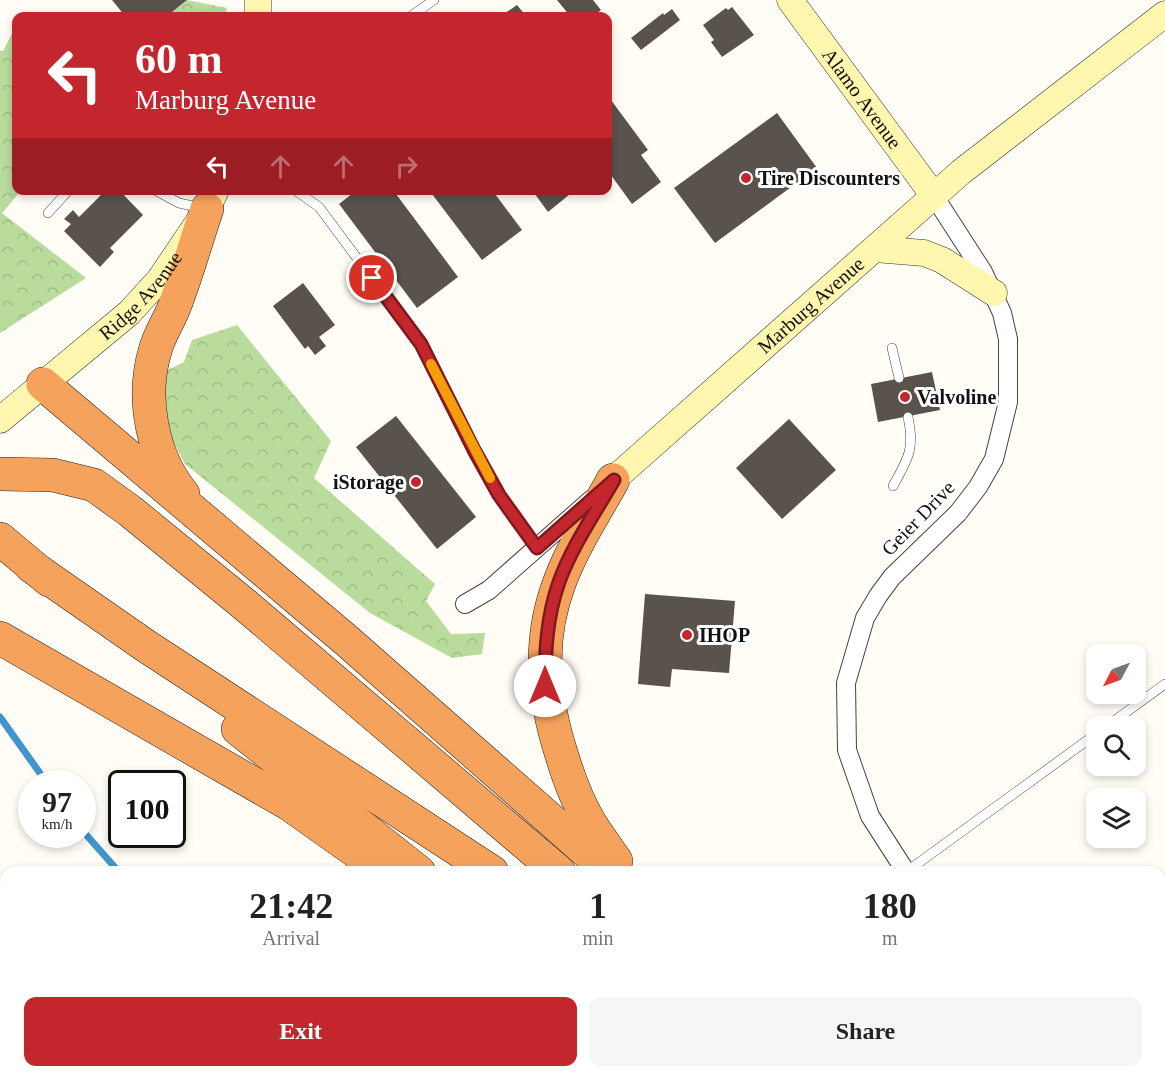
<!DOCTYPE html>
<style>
body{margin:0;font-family:Georgia,serif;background:#f6f6f6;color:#222;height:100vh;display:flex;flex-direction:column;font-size:22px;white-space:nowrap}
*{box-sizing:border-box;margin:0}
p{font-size:20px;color:#767676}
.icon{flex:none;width:33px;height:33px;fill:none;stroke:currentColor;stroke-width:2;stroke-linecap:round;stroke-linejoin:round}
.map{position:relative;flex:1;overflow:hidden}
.panel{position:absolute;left:0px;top:866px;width:1166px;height:212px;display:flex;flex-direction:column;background:#fff;border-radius:18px 18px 0 0;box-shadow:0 3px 9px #0003}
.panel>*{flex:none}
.banner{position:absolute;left:12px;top:12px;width:600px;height:183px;border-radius:12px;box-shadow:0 3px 9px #0003;background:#c4262e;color:#fff;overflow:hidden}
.needle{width:39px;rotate:229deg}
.fabs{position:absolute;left:1086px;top:644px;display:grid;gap:12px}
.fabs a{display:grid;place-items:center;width:60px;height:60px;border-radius:12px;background:#fff;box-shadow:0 3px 9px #0003;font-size:30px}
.speed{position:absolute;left:18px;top:770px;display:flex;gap:12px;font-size:30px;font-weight:700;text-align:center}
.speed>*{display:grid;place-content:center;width:78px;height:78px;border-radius:50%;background:#fff;box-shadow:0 3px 9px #0003;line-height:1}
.speed small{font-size:15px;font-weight:400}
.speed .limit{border:3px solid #111;border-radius:9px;background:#fff;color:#111}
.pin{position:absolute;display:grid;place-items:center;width:51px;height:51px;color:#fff;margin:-26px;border:3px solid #fff;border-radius:50%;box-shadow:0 2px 6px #0007}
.me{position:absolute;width:66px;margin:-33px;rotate:0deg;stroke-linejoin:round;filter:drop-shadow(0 0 4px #0008)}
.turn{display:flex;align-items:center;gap:21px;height:126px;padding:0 24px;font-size:27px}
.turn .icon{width:78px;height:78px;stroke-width:2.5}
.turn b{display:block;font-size:42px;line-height:51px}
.lanes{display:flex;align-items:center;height:57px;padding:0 24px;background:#0003;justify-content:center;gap:30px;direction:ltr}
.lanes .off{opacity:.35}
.eta{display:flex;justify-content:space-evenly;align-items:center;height:102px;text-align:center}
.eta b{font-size:36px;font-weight:700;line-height:42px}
.primary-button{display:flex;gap:12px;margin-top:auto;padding:12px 24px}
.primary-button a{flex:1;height:69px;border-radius:12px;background:#c4262e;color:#fff;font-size:24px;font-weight:700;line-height:69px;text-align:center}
.primary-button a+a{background:#f6f6f6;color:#222}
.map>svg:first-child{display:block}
.forest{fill:url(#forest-crowns)}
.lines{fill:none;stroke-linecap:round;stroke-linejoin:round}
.stream{stroke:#3f96cf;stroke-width:7}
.building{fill:#5a524d}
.lane-casing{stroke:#444;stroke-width:10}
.street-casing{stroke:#444;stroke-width:20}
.secondary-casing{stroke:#333;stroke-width:27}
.highway-casing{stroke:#222;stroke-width:34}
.lane{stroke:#fff;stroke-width:9}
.street{stroke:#fff;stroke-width:18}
.secondary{stroke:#fff6b0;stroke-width:26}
.highway{stroke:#f5a25d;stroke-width:33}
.route-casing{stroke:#7f191e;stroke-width:15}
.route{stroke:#c4262e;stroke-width:10}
.slow{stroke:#f59e0b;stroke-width:10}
.poi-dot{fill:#c4262e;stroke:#fff;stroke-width:2}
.labels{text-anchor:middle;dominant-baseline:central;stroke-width:6;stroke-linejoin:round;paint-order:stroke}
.street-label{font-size:20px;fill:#111;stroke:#fff}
.poi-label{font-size:20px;font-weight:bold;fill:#111;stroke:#fff;text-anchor:start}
</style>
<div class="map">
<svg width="1165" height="1076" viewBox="0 0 1165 1076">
<defs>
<pattern id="forest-crowns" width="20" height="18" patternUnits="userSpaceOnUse" patternTransform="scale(1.5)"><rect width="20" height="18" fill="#b9dc9c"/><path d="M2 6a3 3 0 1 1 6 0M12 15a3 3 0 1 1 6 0" fill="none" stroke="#9ebc85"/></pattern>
</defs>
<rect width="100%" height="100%" fill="#fffdf5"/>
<g class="forest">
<polygon points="187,0 227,8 225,16 167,16"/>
<polygon points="16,26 16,190 21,191 2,213 86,278 0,333 0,51 3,51"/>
<polygon points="237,325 331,441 314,478 435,584 426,601 451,634 485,633 482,654 452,658 370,613 185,464 158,413 159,374 184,362 192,340"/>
<polygon points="493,1071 616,1071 623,1076 503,1076"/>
</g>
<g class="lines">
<g class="stream">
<polyline points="0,717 47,783"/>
<polyline points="82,830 119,872"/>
<polyline points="384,1071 394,1076"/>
</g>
</g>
<g class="building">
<polygon points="112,0 187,0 167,16 125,16"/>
<polygon points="557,0 593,0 601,10 593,16 570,16"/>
<polygon points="517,5 526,16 501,16"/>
<polygon points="732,7 754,35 722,57 711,42 714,40 703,25 726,8 728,10"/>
<polygon points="672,9 680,20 641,50 631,38 663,13 664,15"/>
<polygon points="608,96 648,150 641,155 661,182 632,204 608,171"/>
<polygon points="777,113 817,168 715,243 674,188"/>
<polygon points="106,190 119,190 143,215 110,248 114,252 100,267 64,231 71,224 64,219 73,210 79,217"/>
<polygon points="357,190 393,190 458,277 417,308 339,204"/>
<polygon points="429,190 492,190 522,230 482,260"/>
<polygon points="532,190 575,190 548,212"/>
<polygon points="303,283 335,325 319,337 326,346 315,355 308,346 305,349 273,306"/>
<polygon points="932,372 940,410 878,422 871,384"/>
<polygon points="396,416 476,517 437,549 356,447"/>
<polygon points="789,419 836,470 782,519 736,468"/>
<polygon points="645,594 735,601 729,673 672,669 670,687 638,684"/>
</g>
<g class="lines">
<defs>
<g id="lane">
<polyline points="411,16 434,0"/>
<polyline points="155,190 179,203 202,208"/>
<polyline points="295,190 319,207 421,344 474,450 499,495 537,548"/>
<polyline points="48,213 69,190"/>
<polyline points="892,348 899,378"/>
<path d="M893 486C908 459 915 449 908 417"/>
<polyline points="1107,726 1165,684"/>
<polyline points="906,872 1096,734"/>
</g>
<g id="street">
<polyline points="465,604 489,590 592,499"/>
<polyline points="906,872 870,816 847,750 846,683 865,618 878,596 892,577 958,513 978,487 994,459 1008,402 1008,339 1002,313 983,272 934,196"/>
<polyline points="1160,1039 1165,1040"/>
</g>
<g id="secondary">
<path id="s1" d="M790 0 934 196"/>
<polyline points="258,16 258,0"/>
<polyline points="875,249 924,253 942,260 994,293"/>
<path id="s2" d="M0 420 129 313 160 279 207 209 216 190"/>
<path id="s3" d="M613 480 961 172 1165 14"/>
</g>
<g id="highway">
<polyline points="43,384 346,640 610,872"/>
<polyline points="0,474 53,475 94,485 130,511 244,604 559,872"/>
<path d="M613 480C595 513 573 546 560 581 537 641 543 697 562 756 569 779 578 803 590 823 598 836 608 849 616 861"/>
<path d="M183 494C152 456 141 398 155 351 159 335 169 321 175 305 187 274 196 241 207 209"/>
<polyline points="0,539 49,580"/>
<polyline points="31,566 146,646 492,872"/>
<polyline points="0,638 289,804 385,872"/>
<polyline points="238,729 419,872"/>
<polyline points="650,1071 657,1076"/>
<polyline points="837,1071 852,1076"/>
<polyline points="930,1071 947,1076"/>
</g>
</defs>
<use href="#lane" class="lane-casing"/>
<use href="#street" class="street-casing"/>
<use href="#secondary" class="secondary-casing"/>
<use href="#highway" class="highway-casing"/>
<use href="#lane" class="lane"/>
<use href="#street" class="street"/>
<use href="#secondary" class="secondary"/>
<use href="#highway" class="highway"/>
</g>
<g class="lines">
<defs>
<path id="route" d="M372 278 421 344 474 450 499 495 537 548 614 480C595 513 572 546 559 582 547 616 545 650 545 686"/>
</defs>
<use href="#route" class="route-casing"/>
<use href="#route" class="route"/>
<polyline class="slow" points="431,364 490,478"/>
</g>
<g class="poi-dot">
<circle cx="746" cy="178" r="6"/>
<circle cx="905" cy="397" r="6"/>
<circle cx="416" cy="482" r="6"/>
<circle cx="687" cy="635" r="6"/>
</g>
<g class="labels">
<g class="street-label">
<text stroke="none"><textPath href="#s1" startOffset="122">Alamo Avenue</textPath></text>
<text stroke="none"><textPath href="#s2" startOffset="188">Ridge Avenue</textPath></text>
<text stroke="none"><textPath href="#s3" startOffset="264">Marburg Avenue</textPath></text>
<text transform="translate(918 518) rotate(-46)">Geier Drive</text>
</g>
<g class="poi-label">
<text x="758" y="178">Tire Discounters</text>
<text x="917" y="397">Valvoline</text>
<text x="404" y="482" text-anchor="end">iStorage</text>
<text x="699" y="635">IHOP</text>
</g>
</g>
</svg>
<div class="fabs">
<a><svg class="needle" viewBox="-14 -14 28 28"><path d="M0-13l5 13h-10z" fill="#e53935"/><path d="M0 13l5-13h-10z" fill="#767676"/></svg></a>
<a><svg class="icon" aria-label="search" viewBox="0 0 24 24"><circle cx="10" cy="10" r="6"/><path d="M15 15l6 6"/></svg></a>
<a><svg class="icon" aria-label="layers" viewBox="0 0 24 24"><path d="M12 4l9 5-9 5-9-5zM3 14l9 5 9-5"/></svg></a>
</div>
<div class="speed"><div>97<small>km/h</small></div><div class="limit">100</div></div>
<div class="pin" style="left:372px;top:278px;background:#d93025"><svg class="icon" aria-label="arrive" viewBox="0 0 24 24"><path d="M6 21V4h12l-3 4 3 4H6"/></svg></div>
<svg class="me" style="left:545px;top:686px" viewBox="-20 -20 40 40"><circle r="19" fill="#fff"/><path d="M0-13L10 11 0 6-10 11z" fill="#c4262e"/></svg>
<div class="banner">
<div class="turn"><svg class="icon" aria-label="left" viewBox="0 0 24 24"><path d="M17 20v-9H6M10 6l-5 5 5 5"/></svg><div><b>60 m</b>Marburg Avenue</div></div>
<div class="lanes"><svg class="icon" aria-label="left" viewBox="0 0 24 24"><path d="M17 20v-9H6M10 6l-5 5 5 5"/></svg><svg class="icon off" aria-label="ahead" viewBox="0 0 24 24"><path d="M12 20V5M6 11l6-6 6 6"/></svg><svg class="icon off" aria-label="ahead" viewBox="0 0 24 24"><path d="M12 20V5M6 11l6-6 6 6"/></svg><svg class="icon off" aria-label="right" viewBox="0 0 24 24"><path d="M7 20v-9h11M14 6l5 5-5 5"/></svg></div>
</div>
<section class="panel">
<div class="eta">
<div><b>21:42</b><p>Arrival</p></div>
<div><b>1</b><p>min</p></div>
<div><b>180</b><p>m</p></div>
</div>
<div class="primary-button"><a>Exit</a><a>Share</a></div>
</section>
</div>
